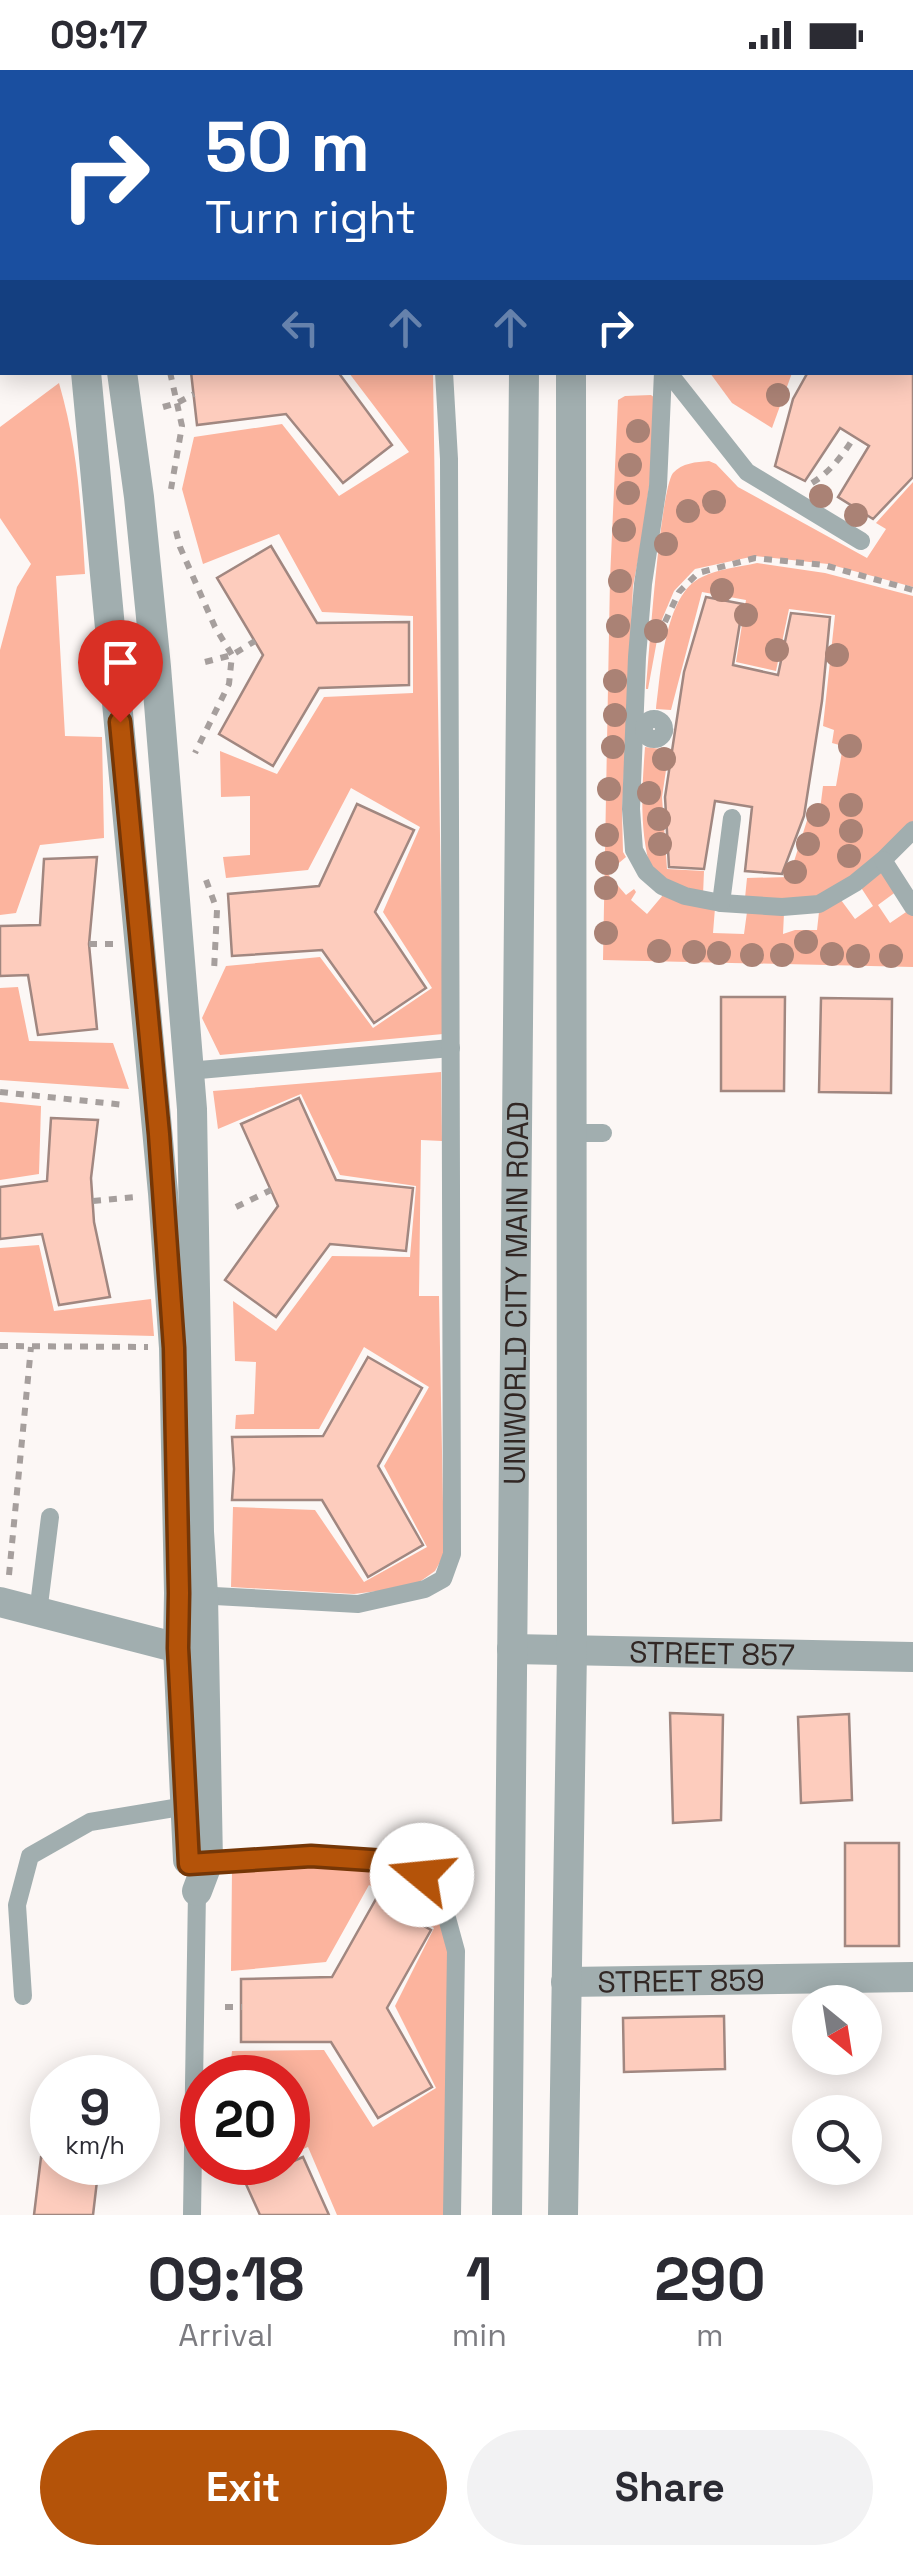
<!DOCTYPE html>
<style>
body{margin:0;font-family:"Space Grotesk",sans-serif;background:#f2f2f3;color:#2b2b33;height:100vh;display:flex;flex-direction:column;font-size:38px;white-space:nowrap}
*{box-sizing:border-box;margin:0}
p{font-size:32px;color:#7c7c81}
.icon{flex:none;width:55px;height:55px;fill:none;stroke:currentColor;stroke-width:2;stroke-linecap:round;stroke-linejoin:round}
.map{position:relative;height:2145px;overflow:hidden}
.panel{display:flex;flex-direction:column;background:#fff;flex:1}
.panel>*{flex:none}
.banner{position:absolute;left:0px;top:0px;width:915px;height:305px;box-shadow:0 5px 25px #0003;background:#1a4fa0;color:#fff;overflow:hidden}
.needle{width:65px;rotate:150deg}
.controls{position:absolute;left:792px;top:1915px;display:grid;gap:20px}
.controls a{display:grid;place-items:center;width:90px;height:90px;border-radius:50%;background:#fff;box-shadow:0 5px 25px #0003;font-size:50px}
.speed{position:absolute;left:30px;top:1985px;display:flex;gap:20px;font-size:50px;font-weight:700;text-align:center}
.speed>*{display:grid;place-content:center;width:130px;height:130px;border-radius:50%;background:#fff;box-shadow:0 5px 25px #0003;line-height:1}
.speed small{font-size:25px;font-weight:400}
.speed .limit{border:15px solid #d22;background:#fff;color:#111}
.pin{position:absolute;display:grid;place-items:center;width:85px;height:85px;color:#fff;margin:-102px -42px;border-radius:50% 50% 50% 0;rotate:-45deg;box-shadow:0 0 10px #0007}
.pin .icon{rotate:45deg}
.me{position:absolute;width:110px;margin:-55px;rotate:287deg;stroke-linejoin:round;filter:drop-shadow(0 0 8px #0008)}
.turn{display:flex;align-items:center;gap:35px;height:210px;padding:0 40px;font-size:45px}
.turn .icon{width:130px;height:130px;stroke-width:2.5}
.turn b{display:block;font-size:70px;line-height:85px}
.lanes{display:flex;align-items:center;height:95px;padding:0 40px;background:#0003;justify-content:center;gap:50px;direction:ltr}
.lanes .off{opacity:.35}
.eta{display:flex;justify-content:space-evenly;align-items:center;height:170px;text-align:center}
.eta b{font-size:60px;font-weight:700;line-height:70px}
.action{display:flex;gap:20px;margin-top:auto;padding:20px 40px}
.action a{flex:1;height:115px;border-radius:60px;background:#b45309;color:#fff;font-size:40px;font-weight:700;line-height:115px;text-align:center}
.action a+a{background:#f2f2f3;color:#2b2b33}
.status{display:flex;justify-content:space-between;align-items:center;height:70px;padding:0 50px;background:#fff;direction:ltr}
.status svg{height:28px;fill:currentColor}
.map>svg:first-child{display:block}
.green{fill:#fcb49e}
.building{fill:#fdccbd;stroke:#a18780;stroke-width:2.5}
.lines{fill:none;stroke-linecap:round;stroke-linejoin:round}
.path{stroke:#a69f9d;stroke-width:6;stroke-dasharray:8 8;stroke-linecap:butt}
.lane{stroke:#a1aeaf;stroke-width:18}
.street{stroke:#a1aeaf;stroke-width:30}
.tree{fill:#aa8275}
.route-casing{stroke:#753606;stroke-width:25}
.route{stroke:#b45309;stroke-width:18}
.labels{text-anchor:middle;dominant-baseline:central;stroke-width:9;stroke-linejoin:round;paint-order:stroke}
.street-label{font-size:30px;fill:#312724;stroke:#fff}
</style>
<div class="status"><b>09:17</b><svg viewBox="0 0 49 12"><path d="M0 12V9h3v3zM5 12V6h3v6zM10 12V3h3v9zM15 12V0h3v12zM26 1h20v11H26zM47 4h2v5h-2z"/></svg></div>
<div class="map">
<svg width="913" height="2145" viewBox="0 0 913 2145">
<rect width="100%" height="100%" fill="#fcf7f5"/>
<g class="green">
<polygon points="349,303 433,303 443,964 220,985 202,948 226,896 320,887 373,958 432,918 383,842 420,757 351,718 308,800 226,808 223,787 250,785 250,726 221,727 220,681 277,704 324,627 413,623 413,546 322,542 279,464 203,494 182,419 194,367 282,354 339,426 409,382"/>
<polygon points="710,303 792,303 772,358 732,333"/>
<path d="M59 313C78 379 81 436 85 504L56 506 65 666 102 667 104 768 40 775 16 843 0 845V580L17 517 31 494 0 448V357Z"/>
<polygon points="651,325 655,328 657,356 642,470 633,516 622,743 623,782 626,787 607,803 626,825 634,819 636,822 631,830 647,844 663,825 715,838 713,863 744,864 747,842 784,843 783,864 795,860 817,860 819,842 841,830 855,849 873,836 860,816 882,798 897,821 878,835 890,853 909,840 913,845 913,897 603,890 610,509 618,330 625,326"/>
<path d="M709 391 716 394 738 417 867 488 886 459 876 453 913 412V517L828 494 755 486 695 499 674 521 660 554 648 619H646C649 587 660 420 673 403 682 393 696 392 709 391Z"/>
<path d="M757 493 825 503 913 526V751L852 808 820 829 745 828 747 808 789 807 811 738 820 740 823 716H836L843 676 832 673 834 660 823 656 835 545 789 539 776 601 736 592 746 530 702 522 671 640 656 639C661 603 664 524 702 507 718 499 739 497 757 493Z"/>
<path d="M645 677 669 680 662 727 667 799 704 801 703 825 688 821 651 800C639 759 642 719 645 677Z"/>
<polygon points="18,917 29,971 113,973 129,1019 0,1010 0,918"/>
<polygon points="441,1002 442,1071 421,1070 419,1226 439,1226 444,1485 435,1501 418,1513 386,1520 354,1524 231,1517 233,1437 315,1440 364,1512 427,1477 384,1396 429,1317 364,1277 319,1359 235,1359 236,1345 254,1344 256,1292 235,1291 233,1231 276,1261 332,1186 410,1187 416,1116 340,1105 301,1024 218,1059 213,1021"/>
<polygon points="0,1032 41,1036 39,1104 0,1110"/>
<polygon points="39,1175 54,1241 151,1229 154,1266 0,1262 0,1178"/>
<polygon points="312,1794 384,1796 416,1808 438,1839 451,1881 447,2145 337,2145 308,2077 288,2085 288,2008 229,2008 232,1981 324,1980 373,2057 436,2018 395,1936 434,1858 369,1815 326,1892 231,1901 232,1799"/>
</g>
<g class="building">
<polygon points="862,0 860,2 704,2 705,0"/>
<polygon points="0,83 2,85 2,187 0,190"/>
<polygon points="913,255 913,407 873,449 838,427 869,376 840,358 805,411 775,396 793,329 808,302 912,302"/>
<polygon points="191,302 338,302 392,375 343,413 286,344 197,355"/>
<polygon points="271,476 317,553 409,552 409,615 319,618 273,696 219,664 263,585 217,508"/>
<polygon points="706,527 743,534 733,595 778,605 791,543 830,547 822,631 804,746 782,804 745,801 752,737 715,731 704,799 669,797 665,727 684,602"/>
<polygon points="357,734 414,760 375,842 426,918 374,953 322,880 232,886 228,824 319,816"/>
<polygon points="97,787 89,874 97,959 38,965 28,905 0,906 0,856 40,855 44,789"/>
<polygon points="721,927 785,927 784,1021 721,1021"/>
<polygon points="821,928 892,929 891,1023 819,1022"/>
<polygon points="299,1028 336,1110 413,1118 406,1181 330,1174 276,1247 225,1210 278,1136 241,1054"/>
<polygon points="51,1048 98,1050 91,1108 94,1152 110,1227 59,1235 42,1164 0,1169 0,1117 47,1111"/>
<polygon points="368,1287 422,1318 378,1396 423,1475 368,1507 322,1430 232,1430 234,1399 232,1367 323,1366"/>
<polygon points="670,1643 723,1645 721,1750 673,1753"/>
<polygon points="849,1644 852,1730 801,1733 798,1647"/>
<rect x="845" y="1773" width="54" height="103"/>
<polygon points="376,1829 431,1860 387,1938 432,2017 378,2048 331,1972 241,1972 241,1909 332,1907"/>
<polygon points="724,1946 725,1999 624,2002 623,1948"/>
<polygon points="41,2087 52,2088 52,2092 99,2094 93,2145 34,2145"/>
<polygon points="303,2087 329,2145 260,2145 245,2112"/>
</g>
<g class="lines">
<g class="path">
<polyline points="912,53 913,52"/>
<polyline points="912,153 913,153"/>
<polyline points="170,302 182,356 171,419"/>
<polyline points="163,337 177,333 194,324"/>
<path d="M812 413C830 402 843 385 854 367"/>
<polyline points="176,461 180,477 215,557 232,585 229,614 195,683"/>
<polyline points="665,552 679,522 698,503 755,488 824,495 913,520"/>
<polyline points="205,592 232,585 255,571"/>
<polyline points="665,660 674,662"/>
<polyline points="206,810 217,840 214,901"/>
<polyline points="89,874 113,874"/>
<polyline points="0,1022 125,1035"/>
<polyline points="93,1131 136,1127"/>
<polyline points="236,1137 271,1120"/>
<polyline points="0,1276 148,1277"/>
<polyline points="9,1505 31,1277"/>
<polyline points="225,1937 242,1937"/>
</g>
<g class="lane">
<polyline points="332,2 333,0"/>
<polyline points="656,2 656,0"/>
<polyline points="663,302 658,416 643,514 637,587 631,739 634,780 646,802 662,816 685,826 721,833 782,837 819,834 855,813 883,790 913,760"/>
<polyline points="668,302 747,402 861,471"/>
<circle cx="654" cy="659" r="10"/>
<polyline points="883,790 913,837"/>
<polyline points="721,833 732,748"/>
<polyline points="188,1001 451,978"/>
<polyline points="572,1063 603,1063"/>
<polyline points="196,1525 358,1534 425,1519 443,1509 452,1484 449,389 444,302"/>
<polyline points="38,1543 50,1447"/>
<polyline points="199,1793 311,1786 385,1791 422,1805 444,1837 456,1881 452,2145"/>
<polyline points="23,1926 17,1835 30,1786 90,1752 186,1736"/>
<polyline points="192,2145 197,1821"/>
</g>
<g class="street">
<polyline points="523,2 523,0"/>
<polyline points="574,2 574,0"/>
<polyline points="0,247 2,246"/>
<polyline points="0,285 2,283"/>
<polyline points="86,302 163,1123 174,1278 179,1523 178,1578 188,1790"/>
<polyline points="122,302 139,427 156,597 192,1039 199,1462 203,1525 208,1792 197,1821"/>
<polyline points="0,1532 178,1578"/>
<path id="s1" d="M512 1579 913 1587"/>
<path id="s2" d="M566 1912 913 1907"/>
<path id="s3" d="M507 2145 524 302"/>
<polyline points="563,2145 572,1580 571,302"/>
</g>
</g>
<g class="tree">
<circle cx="778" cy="325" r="12"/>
<circle cx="638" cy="361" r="12"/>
<circle cx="630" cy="395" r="12"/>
<circle cx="628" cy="423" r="12"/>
<circle cx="821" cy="426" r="12"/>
<circle cx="714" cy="432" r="12"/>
<circle cx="688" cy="441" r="12"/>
<circle cx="856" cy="445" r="12"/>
<circle cx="624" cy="460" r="12"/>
<circle cx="666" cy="474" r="12"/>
<circle cx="620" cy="511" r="12"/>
<circle cx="722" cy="520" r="12"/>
<circle cx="746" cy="545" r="12"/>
<circle cx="618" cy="556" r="12"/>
<circle cx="656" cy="561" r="12"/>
<circle cx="777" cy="580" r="12"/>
<circle cx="837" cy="585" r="12"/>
<circle cx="615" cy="611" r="12"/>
<circle cx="615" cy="645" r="12"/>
<circle cx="850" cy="676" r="12"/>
<circle cx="613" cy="677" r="12"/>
<circle cx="664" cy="689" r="12"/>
<circle cx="609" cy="719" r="12"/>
<circle cx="649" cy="723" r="12"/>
<circle cx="851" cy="735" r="12"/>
<circle cx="818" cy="745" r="12"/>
<circle cx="659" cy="749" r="12"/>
<circle cx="851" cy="761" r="12"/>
<circle cx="607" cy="765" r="12"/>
<circle cx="660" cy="774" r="12"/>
<circle cx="808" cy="774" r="12"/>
<circle cx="849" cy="786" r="12"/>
<circle cx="607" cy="793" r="12"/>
<circle cx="795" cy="802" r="12"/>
<circle cx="606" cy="818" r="12"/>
<circle cx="606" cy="863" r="12"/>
<circle cx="806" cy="872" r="12"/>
<circle cx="659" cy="881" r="12"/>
<circle cx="694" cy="882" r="12"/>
<circle cx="719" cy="883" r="12"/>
<circle cx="832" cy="884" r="12"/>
<circle cx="752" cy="885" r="12"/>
<circle cx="782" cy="885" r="12"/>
<circle cx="858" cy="886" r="12"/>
<circle cx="891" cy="886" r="12"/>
</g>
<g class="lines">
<defs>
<polyline id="route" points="120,652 159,1064 174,1278 179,1523 178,1578 189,1794 311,1786 385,1791 422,1805"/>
</defs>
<use href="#route" class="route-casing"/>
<use href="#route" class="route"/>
</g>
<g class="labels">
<g class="street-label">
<text stroke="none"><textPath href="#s3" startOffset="922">UNIWORLD CITY MAIN ROAD</textPath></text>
<text stroke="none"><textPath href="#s1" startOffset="200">STREET 857</textPath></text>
<text stroke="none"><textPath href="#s2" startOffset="115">STREET 859</textPath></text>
</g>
</g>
</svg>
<div class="controls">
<a><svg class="needle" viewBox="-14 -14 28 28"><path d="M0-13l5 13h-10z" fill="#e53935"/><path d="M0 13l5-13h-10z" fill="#7c7c81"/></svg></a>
<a><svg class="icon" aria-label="search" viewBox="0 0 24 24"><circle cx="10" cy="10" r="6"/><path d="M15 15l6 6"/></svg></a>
</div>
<div class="speed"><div>9<small>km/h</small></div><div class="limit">20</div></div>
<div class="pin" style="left:120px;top:652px;background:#d93025"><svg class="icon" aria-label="arrive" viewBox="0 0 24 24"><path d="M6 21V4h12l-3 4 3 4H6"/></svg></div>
<svg class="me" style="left:422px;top:1805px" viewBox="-20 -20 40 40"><circle r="19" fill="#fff"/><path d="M0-13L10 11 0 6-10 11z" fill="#b45309"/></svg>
<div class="banner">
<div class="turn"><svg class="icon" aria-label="right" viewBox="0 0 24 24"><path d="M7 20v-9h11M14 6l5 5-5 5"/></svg><div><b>50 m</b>Turn right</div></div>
<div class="lanes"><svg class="icon off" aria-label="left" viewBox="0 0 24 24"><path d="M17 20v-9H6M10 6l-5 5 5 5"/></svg><svg class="icon off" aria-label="ahead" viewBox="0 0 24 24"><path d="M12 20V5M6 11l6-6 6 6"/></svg><svg class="icon off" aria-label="ahead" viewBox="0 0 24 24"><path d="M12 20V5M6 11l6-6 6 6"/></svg><svg class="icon" aria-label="right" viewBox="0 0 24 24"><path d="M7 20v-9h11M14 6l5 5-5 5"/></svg></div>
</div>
</div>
<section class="panel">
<div class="eta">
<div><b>09:18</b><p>Arrival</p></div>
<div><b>1</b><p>min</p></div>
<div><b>290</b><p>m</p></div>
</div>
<div class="action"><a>Exit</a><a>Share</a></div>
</section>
